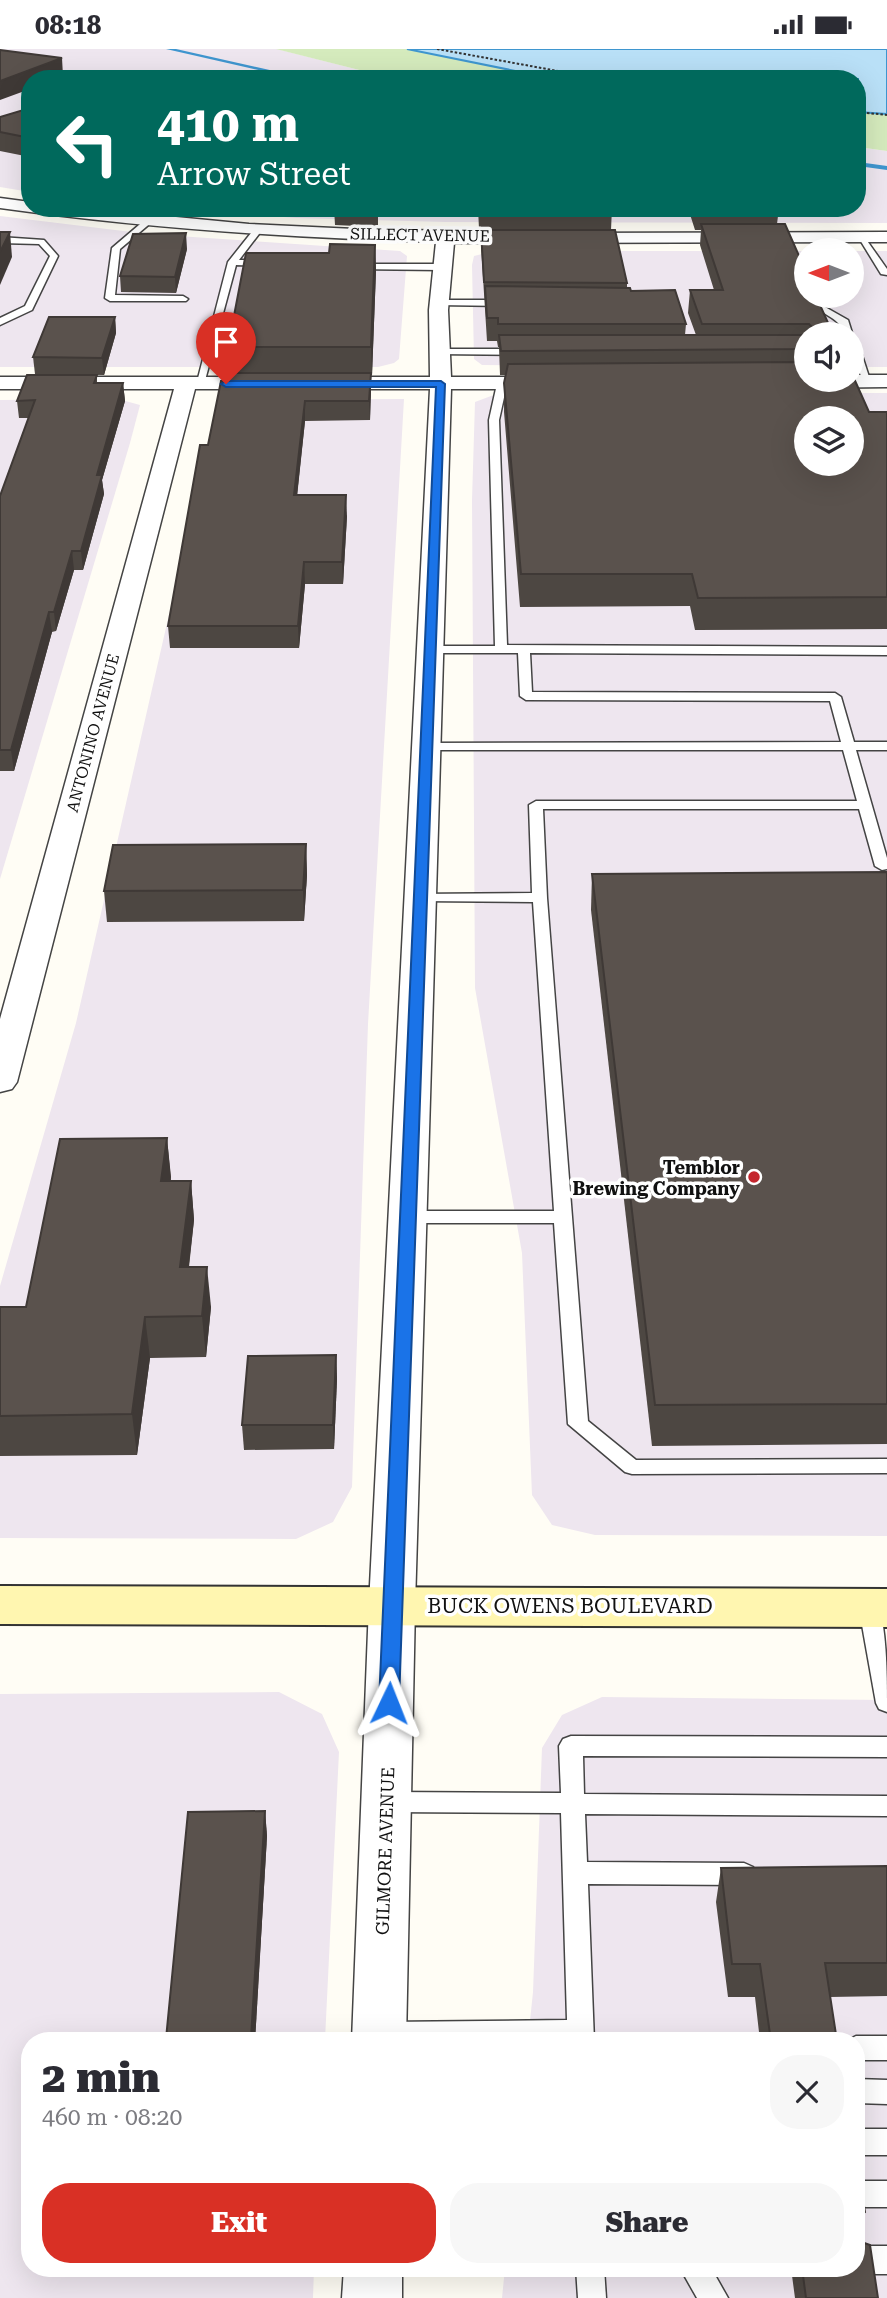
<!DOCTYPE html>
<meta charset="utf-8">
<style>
body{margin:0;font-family:"Roboto Serif",serif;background:#f7f7f7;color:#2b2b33;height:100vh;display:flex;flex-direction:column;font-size:26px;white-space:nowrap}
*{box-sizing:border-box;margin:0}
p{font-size:23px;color:#7c7c81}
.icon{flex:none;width:38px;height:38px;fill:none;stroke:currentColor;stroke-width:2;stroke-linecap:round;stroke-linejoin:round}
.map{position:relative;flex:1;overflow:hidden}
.side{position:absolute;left:21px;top:1983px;width:844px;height:245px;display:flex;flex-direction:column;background:#fff;border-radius:28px;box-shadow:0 7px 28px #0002}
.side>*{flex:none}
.guide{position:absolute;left:21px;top:21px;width:845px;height:147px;border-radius:28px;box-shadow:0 7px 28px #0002;background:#00695c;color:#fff;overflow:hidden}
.needle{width:46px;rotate:270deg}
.buttons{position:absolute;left:794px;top:189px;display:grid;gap:14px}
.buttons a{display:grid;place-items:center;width:70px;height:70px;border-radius:50%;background:#fff;box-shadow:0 7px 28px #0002;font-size:35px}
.pin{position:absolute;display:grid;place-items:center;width:60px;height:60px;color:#fff;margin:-72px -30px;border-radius:50% 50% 50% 0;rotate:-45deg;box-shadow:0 0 7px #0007}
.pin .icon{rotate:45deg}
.me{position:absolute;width:77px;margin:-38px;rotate:2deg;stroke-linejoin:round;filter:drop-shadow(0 0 5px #0008)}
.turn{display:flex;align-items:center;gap:24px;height:147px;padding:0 21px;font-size:32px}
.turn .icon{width:91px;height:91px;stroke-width:2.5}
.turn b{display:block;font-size:49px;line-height:60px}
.round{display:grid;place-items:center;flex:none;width:74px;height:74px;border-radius:28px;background:#f7f7f7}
.head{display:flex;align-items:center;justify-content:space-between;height:119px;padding:0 21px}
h1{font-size:42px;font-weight:800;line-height:52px}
.action{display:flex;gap:14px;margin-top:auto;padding:14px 21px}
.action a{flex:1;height:80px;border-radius:28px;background:#d93025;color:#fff;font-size:28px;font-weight:800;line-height:80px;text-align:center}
.action a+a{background:#f7f7f7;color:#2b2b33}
.status{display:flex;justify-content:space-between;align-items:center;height:49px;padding:0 35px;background:#fff;direction:ltr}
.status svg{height:19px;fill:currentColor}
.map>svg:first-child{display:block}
.industrial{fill:#eee6ef;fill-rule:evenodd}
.green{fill:#d5ebbd}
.water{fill:#b9e0f7;stroke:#3f96cf;stroke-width:2}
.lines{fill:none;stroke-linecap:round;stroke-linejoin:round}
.stream{fill:#3f96cf;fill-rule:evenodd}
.lane-casing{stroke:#444;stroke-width:3}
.street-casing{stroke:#444;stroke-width:3}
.secondary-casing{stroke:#333;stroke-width:4}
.path{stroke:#333;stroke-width:2;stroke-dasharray:2.5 2;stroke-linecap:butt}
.lane{fill:#fff;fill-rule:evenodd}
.street{fill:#fff;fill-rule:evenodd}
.secondary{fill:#fff6b0;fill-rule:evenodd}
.wall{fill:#4d4742}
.shaded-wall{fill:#3f3936}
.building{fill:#5a524d;stroke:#3f3936;stroke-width:2;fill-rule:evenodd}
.route{fill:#1a73e8;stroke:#114b97;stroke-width:2}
.poi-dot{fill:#c4262e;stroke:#fff;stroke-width:2.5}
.labels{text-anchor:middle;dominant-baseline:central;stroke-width:7;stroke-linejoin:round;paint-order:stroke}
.far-street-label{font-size:16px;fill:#111;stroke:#fff}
.poi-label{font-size:18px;font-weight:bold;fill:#111;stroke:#fff;text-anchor:end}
.street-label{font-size:18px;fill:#111;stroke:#fff}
.near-street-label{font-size:21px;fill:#111;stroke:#fff}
</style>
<div class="status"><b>08:18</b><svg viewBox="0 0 49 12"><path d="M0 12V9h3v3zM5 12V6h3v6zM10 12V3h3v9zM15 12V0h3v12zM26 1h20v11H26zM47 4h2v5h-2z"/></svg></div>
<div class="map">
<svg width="887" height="2249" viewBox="0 0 887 2249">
<rect width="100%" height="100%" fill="#fffdf5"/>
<g class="industrial">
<polygon points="0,0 277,0 395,30 30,30 30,143 0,138"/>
<polygon points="858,98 887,102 887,174 446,173 297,169 166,159 858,159"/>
<polygon points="0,167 148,185 400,202 407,207 399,310 394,314 378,318 0,318"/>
<polygon points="494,202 807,202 807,247 852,247 852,202 887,202 887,318 852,318 852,285 807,285 807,318 482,316 474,310 472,216 474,207"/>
<path d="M499 344H887V1487L595 1486 552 1476 532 1446 522 1204 475 939 472 451 475 353ZM807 369H852V415H807Z"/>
<polygon points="118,350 140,356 130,394 0,830 0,351"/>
<polygon points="404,350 368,975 352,1438 333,1473 296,1490 0,1489 0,1237 76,974 216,359 232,351"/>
<polygon points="279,1643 322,1665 339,1703 325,1991 30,1992 30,2219 314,2219 313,2249 0,2249 0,1645"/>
<polygon points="602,1648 887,1651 887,2249 502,2249 505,2219 856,2219 856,1992 528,1991 533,1943 542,1699 562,1666"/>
</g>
<polygon class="green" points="276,0 887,0 887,102 858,98 858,30 395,30"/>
<polygon class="water" points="407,0 887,0 887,65 858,63 858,30 555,30"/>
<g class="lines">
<g class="stream">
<polygon points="166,0 176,0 310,30 298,30"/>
<polygon points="858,113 887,117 887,121 858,117"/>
</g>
<defs>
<g id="lane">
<polygon points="146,170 153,172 120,200 115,246 183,247 188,250 186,252 110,252 105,249 112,199"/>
<polygon points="255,179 262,181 239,211 267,211 271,214 267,217 236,216 204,335 196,337 228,213"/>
<polygon points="857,186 863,186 887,220 887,226 881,225"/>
<polygon points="0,188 44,191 58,207 32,261 0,276 0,269 25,257 50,207 39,195 0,194"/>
<polygon points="354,215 441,215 445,218 441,221 351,220 350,218"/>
<path d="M811 247H819L825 258 848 271 853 287 845 285C837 264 820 270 811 247Z"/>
<polygon points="440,251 506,251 511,254 506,257 437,256 435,254"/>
<polygon points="852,288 857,291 871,334 863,332 852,304"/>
<polygon points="439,300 523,300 528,303 523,306 436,305 434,303"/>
<polygon points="502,332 507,335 499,371 507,596 887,598 887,606 530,604 532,643 835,644 841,648 854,693 887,693 887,701 856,701 887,809 887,820 882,821 875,817 859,760 543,760 547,849 588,1372 636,1411 887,1410 887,1424 632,1425 625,1423 568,1375 554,1174 408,1174 399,1168 408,1162 554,1162 533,853 421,852 416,851 414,848 416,845 532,844 529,756 536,752 857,752 843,701 421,701 419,698 426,694 841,693 830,652 526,651 520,647 518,604 426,604 424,601 430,597 495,597 489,371 497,335"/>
<path d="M870 1551 878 1553C887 1584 887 1629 887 1663L879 1660 876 1654 859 1559 862 1553Z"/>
<polygon points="571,1687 887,1688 887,1708 583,1707 584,1745 887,1747 887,1767 585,1765 587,1813 744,1814 753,1818 756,1825 753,1832 744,1836 588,1835 594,1992 375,1992 372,1985 376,1977 385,1973 567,1971 561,1764 387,1763 379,1760 375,1753 379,1746 387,1743 561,1744 559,1697 563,1690"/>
<polygon points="856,1987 887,1987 887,2011 856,2011 856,1992 846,1992"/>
<polygon points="856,2030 887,2031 887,2055 856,2054"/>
<rect x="856" y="2080" width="31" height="26"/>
<rect x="856" y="2132" width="31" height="26"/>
<polygon points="859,2197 887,2197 887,2225 859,2225 849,2221 856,2219 856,2198"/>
<polygon points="576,2219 604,2219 606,2249 578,2249"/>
<polygon points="680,2219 711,2219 728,2249 697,2249"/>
</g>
<g id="street">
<path d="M0 149 30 153V159H82L249 175 355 180 568 184 887 183V193L454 194 448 261 451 328H555L562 330 565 334 562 338 555 340H451L415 1556 406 1992H352L369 1556 430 340H195L17 1033 12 1040 0 1043V970L174 340H0V328H430L429 261 436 193C290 189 145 179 0 159Z"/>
<polygon points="852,326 887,326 887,338 806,339 799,337 796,333 799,329 806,327 807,331 852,331"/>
<polygon points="344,2219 402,2219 402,2249 342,2249"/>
</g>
<polygon id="secondary" points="0,1537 887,1540 887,1578 0,1575"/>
</defs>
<use href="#lane" class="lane-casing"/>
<use href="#street" class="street-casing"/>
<use href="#secondary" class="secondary-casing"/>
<g class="path">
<polyline points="437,0 602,30"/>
<polyline points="858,63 887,66"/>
</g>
<use href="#lane" class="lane"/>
<use href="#street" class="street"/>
<use href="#secondary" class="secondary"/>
</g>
<g class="wall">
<polygon points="30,59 30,108 0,102 0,68"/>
<polygon points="334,159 412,159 412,168 378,168 378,178 335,176"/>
<polygon points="478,159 612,159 611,181 627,234 627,239 686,275 685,286 696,286 688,264 690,241 714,241 700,196 701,181 695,181 688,159 779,159 777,175 833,285 807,285 807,331 869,363 887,363 887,580 695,581 690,557 520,558 504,363 504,334 506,326 500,326 499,298 498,298 497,292 487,292 481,197 481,181 581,181 479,180"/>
<polygon points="375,196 376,222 372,326 371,326 370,371 305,372 297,446 347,467 343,535 305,535 299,599 170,599 168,577 208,396 224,332 230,324 228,298 329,204"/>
<polygon points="187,200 176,244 121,243 120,227"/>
<polygon points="115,268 116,284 104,326 35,325 33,308"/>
<polygon points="97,326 97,334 123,334 125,352 102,431 104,445 83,521 74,521 56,582 52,583 14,722 0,722 0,447 29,369 19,369 17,352"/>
<polygon points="306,795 307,826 304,872 107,873 104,842"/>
<polygon points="887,823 887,1395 652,1397 591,861 592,825"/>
<polygon points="167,1089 171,1132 191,1132 194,1171 189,1218 211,1258 206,1308 150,1309 137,1406 0,1407 0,1258 26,1258"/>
<polygon points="336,1306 337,1330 334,1400 244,1401 242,1376"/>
<polygon points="265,1762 267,1787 255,1992 166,1992 166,1990"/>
<polygon points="887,1817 887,1947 830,1948 837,1992 760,1992 755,1948 728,1948 716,1853 721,1819"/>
<polygon points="856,2108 865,2163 861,2177 861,2185 859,2192 878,2249 795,2249 791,2219 856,2219"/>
</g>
<g class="shaded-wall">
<polygon points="62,9 63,27 55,30 30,30 30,40 0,51 0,32"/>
<polygon points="10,183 12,208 0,236 0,203"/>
<polygon points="186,184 187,200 176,244 175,228"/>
<polygon points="375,196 376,222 372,326 371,298"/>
<polygon points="115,268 116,284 104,326 102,309"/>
<polygon points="371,324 371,344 370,371 369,352"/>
<polygon points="123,334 125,352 102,431 104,445 83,521 81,502 97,426"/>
<polygon points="305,352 305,372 295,467 294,446"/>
<polygon points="346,446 347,467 343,535 342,513"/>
<polygon points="72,502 74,521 56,582 54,563"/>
<polygon points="304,513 305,535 299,599 298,577"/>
<polygon points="49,563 52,583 14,722 11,701"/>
<polygon points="306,795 307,826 304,872 303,841"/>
<polygon points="167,1089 171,1128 165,1171 161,1132"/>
<polygon points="191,1132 194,1171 184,1258 180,1218"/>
<polygon points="207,1218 211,1258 206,1308 202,1267"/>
<polygon points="145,1268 150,1309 137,1406 132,1365"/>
<polygon points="336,1306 337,1330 334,1400 333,1376"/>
<polygon points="265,1762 267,1787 255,1992 251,1992"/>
<polygon points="865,2163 859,2187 861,2185 856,2207 856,2188 861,2166"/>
</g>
<g class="building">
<polygon points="0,1 62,9 0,32"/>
<polygon points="30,59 30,89 0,83 0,68"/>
<polygon points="701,175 785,175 807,225 807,247 816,247 833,285 811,285 812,278 809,275 702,275 690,241 723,241"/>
<polygon points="481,181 615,181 627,234 484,233"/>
<polygon points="0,183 10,183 0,203"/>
<polygon points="186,184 175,228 120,227 133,185"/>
<polygon points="330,195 375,196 371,298 228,298 246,204 329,204"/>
<polygon points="485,237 630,239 631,242 675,241 686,275 498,275 498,269 487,269"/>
<polygon points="49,268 115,268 102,309 33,308"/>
<polygon points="499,286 807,286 807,300 501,302"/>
<path d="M807 313V331H852V325L869 363H887V548L698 549 692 525H521L504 334 508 315ZM807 369H852V415H807Z"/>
<polygon points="225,324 371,324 369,352 305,352 294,446 346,446 342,513 304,513 298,577 168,577 200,396 208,396 221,332 224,332"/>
<polygon points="27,326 97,326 94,334 123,334 97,426 102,426 81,502 72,502 54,563 49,563 11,701 0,701 0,447 35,351 17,352"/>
<polygon points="306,795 303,841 104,842 113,796"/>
<polygon points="887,823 887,1355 655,1356 592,825"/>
<polygon points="167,1089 161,1132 191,1132 180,1218 207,1218 202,1267 145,1268 132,1365 0,1367 0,1258 26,1258 60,1090"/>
<polygon points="336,1306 333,1376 242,1376 248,1307"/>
<polygon points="265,1762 251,1989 166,1990 188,1763"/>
<polygon points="887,1817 887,1914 825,1914 837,1992 771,1992 760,1915 732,1915 721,1819"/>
<polygon points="856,2108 865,2163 861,2166 861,2185 856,2189"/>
<polygon points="856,2191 870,2196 878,2249 806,2249 802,2219 856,2219"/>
</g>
<polygon class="route" points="441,332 445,335 399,1654 396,1660 389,1662 382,1660 379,1654 436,338 226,338 221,335 226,332"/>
<circle class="poi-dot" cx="754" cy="1128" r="7"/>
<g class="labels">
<g class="far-street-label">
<text transform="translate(420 186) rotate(1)">SILLECT AVENUE</text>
<text transform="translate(93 684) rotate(-75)">ANTONINO AVENUE</text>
</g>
<g class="poi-label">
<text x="740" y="1118">Temblor<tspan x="740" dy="21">Brewing Company</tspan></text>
</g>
<g class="street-label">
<text transform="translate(385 1802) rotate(-88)">GILMORE AVENUE</text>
</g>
<g class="near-street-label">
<text x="570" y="1557">BUCK OWENS BOULEVARD</text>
</g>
</g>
</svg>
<div class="buttons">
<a><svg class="needle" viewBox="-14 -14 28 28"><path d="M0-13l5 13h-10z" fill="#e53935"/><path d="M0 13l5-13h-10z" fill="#7c7c81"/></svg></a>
<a><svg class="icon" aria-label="sound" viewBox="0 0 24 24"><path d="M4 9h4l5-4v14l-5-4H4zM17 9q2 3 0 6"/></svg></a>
<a><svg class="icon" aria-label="layers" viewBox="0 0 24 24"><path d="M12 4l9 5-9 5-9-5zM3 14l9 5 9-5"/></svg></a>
</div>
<div class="pin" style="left:226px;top:335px;background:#d93025"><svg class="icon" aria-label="arrive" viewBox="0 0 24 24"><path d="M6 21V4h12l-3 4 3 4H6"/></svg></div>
<svg class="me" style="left:389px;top:1654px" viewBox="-20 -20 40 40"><path d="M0-17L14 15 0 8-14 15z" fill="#1a73e8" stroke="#fff" stroke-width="4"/></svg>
<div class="guide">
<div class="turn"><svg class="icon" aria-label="left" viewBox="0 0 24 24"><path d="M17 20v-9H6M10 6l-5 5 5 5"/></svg><div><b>410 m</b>Arrow Street</div></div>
</div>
<section class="side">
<div class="head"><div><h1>2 min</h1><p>460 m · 08:20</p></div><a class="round"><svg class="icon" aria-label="close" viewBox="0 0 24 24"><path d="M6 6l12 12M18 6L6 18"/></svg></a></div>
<div class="action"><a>Exit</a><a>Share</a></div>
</section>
</div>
